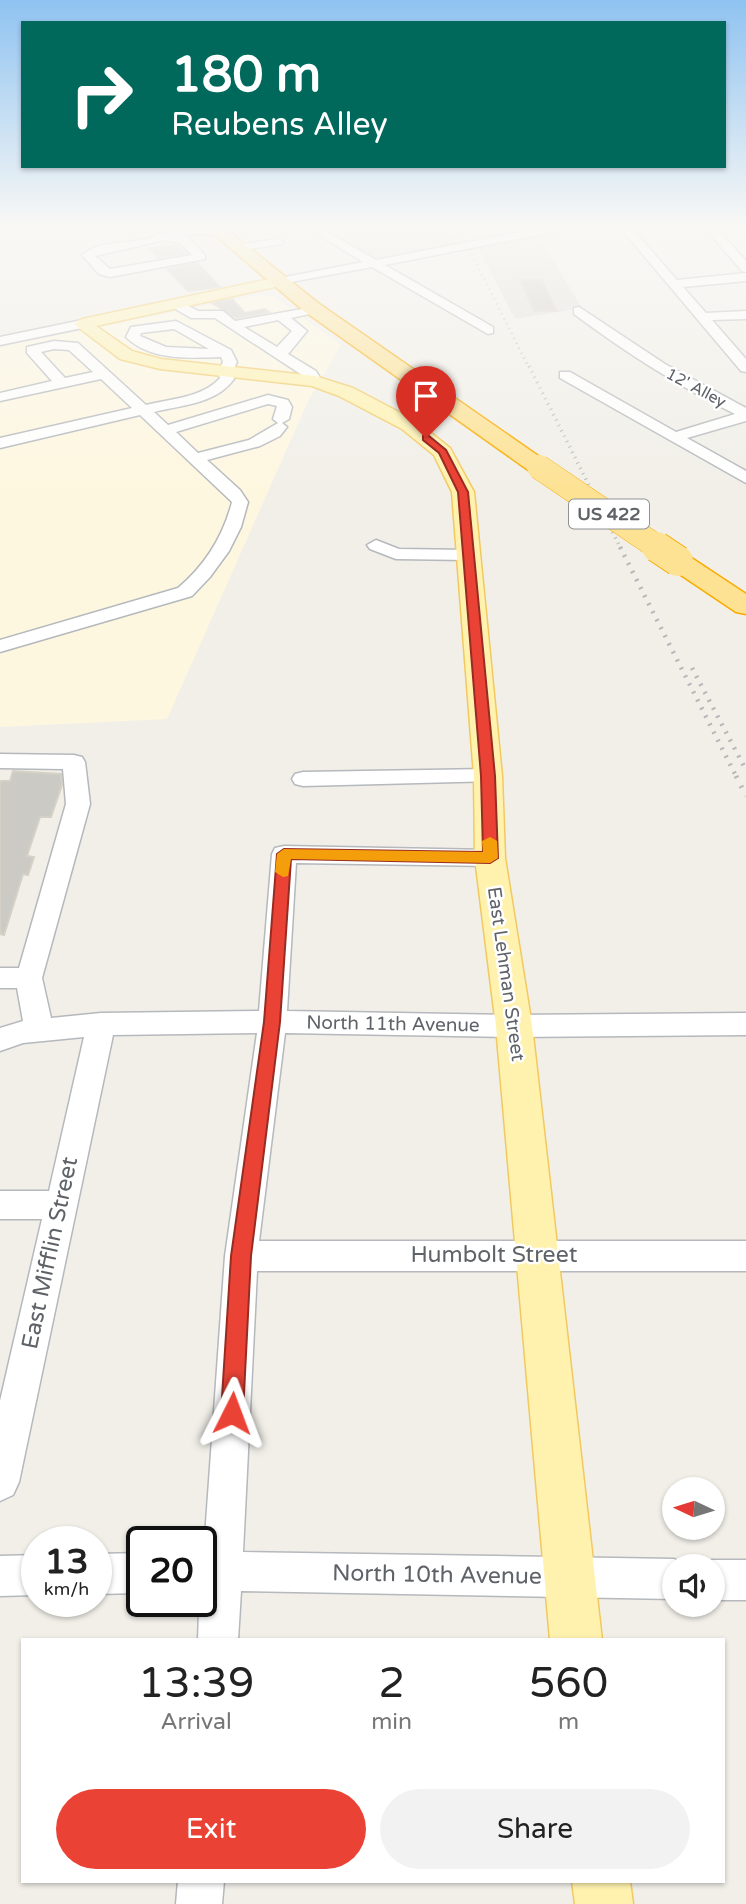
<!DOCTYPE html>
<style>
body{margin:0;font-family:"Varela Round",sans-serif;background:#f2f2f2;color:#222;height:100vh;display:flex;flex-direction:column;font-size:26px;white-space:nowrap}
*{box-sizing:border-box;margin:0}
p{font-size:23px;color:#767676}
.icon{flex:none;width:38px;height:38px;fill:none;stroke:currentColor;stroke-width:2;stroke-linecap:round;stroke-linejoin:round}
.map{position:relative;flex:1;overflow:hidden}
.drawer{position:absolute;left:21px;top:1638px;width:704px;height:245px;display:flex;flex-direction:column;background:#fff;border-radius:0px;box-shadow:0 2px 5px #0004}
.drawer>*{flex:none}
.guide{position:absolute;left:21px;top:21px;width:705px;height:147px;border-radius:0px;box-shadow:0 2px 5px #0004;background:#00695c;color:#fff;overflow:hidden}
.needle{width:46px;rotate:274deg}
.fabs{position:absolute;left:662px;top:1477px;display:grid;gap:14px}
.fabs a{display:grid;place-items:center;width:63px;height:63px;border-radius:50%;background:#fff;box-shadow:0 2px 5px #0004;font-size:35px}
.speed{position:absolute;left:21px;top:1526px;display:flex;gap:14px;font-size:35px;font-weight:700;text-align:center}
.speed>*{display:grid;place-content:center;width:91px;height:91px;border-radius:50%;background:#fff;box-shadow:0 2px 5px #0004;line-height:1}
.speed small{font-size:18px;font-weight:400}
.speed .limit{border:4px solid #111;border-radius:10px;background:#fff;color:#111}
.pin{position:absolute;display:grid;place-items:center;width:60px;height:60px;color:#fff;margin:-72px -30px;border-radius:50% 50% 50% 0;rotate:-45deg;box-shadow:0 0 7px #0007}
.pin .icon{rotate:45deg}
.me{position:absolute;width:77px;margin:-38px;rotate:3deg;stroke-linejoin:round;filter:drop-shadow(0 0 5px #0008)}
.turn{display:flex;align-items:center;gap:24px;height:147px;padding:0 35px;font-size:32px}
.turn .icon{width:91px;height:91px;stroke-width:2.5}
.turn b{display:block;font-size:49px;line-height:60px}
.eta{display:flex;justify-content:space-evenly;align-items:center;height:119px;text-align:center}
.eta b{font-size:42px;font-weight:600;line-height:49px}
.action{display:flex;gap:14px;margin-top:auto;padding:14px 35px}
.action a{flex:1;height:80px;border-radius:42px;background:#ea4335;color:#fff;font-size:28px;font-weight:600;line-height:80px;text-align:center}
.action a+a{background:#f2f2f2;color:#222}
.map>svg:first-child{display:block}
.commercial{fill:#fef7e0}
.industrial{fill:#e0deda}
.building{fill:#cccac5;stroke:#d6d1c6;stroke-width:2}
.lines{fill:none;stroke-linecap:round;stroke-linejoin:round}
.minor-casing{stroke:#b5b8bc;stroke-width:3}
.major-casing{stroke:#f2c960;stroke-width:3}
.highway-casing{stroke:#f9ab00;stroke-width:3}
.minor{fill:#fff;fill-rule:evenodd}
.major{fill:#fff2af;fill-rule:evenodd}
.highway{fill:#fde293;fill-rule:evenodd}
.rail-far3{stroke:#b6b7b8;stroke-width:2.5;stroke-dasharray:1 4.5;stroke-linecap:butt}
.rail-far2{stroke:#b6b7b8;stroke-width:3.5;stroke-dasharray:1 5;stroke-linecap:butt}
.rail-far1{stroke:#b6b7b8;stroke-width:4.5;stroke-dasharray:2 7;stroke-linecap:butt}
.rail{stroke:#b6b7b8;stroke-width:5;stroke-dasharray:2 9;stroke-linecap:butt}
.highway-bridge-far1-casing{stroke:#f9ab00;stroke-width:25;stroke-linecap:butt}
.highway-bridge-casing{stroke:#f9ab00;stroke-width:32;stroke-linecap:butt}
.highway-bridge-far1{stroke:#fde293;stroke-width:24}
.highway-bridge{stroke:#fde293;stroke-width:30}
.route{fill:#ea4335;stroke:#982c22;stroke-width:2}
.slow{fill:#f59e0b}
.labels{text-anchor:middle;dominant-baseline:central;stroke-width:5;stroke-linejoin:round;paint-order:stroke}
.far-street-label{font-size:16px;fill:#5f6368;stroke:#fff}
.shield{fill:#fff;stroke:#8f9295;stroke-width:2}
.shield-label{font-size:18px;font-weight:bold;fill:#5f6368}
.street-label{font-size:19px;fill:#5f6368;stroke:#fff}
.near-street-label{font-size:23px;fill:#5f6368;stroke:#fff}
</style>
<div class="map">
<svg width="746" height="1904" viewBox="0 0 746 1904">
<rect width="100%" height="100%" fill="#f1efe8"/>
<polygon class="commercial" points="258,295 273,296 341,345 309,399 167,719 0,727 0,347"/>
<g class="industrial">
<polygon points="316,225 448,225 456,243 377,259"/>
<polygon points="467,225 554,225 535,230 582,308 515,319"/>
</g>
<g class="building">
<polygon points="175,244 187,253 158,258 149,248"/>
<polygon points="197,263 220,287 188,291 167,269"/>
<polygon points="520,280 542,280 557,311 534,311"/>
<polygon points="232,299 245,313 265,309 269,312 236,318 212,303"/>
<polygon points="13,771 61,774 62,785 51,817 40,817 27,856 34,857 28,875 23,874 4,935 0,934 0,781 10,781"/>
</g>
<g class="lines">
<defs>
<g id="minor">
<path d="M185 225H203L201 228H218L224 231 218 234 182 235 187 237 205 255V259L110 277 99 274 82 255C100 239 132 245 153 237 165 232 173 228 185 225ZM165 240 179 242 192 255 110 269 95 256Z"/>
<polygon points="303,225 315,225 376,260 557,225 579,225 573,228 385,265 493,327 493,333 488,334 372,267 275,285 275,279 363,262"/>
<polygon points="618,225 629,225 677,280 746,273 746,281 683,287 706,313 746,311 746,319 712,320 746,359 746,372 741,371"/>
<polygon points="702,225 714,225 746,261 746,272 742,271"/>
<polygon points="278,239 284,242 282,244 237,251 231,248 237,245"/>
<path d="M177 300 198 311H223L235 321 319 306V312L291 318 307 331 288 354 316 371 322 381 315 385 310 384 305 377 215 318H191L172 307 171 304ZM278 320 292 331 277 347 244 327Z"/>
<path d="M579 307 665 364 746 408V421L687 438 746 471V483L560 378V372H570L676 432 735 414C678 386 625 352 574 314V308Z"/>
<polygon points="82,320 89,324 87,327 0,345 0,337"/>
<path d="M176 321 231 350 237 362 232 372 234 379C216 404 182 405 154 412L168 425 268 395 288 400 292 407 289 419 282 423 287 427 280 436 260 446 207 460 240 490 248 502 241 527 229 551 210 577 192 596 0 652V640L178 588C205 565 223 537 232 502L140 415 0 448V438L132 408 101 379 0 401V393L52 381 27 353V347L54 341 78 343 146 405C170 399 202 398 220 378L218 372 223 362 221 357C190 358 150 361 126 337L131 327ZM174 329 209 349 166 347 140 336 141 333ZM54 349 69 350 93 372 65 378 41 352ZM268 404 277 406 273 419 278 423 249 440 198 453 176 432Z"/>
<polygon points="376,540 399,549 469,550 478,555 469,560 396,559 370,549 367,545"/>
<polygon points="0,754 74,755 82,757 85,762 90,804 42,978 51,1018 101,1013 259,1011 272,854 275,848 284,846 490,850 499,852 502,858 499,864 490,866 296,863 287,1011 514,1015 746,1013 746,1035 514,1037 285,1033 259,1241 746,1241 746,1271 257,1271 243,1552 674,1559 688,1566 674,1566 674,1599 241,1591 238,1640 198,1640 201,1551 204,1551 225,1256 257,1033 113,1035 19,1482 13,1495 0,1501 0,1401 42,1219 0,1219 0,1191 49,1191 84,1037 23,1043 0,1051 0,1028 23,1021 17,988 0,988 0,968 19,968 66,804 63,769 0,768"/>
<polygon points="488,769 496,771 499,776 496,781 303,786 295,784 292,779 295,774 303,772"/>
<polygon points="142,1553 142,1593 96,1594 96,1554"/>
<polygon points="37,1555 37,1595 0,1596 0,1556"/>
<polygon points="712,1560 746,1560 746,1600 712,1600 712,1566 698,1566"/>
<polygon points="178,1881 224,1881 222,1904 176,1904"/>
</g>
<g id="major">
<polygon points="279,277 284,279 287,282 284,285 96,326 132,351 161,359 315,376 353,388 416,421 450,448 474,492 502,776 505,858 532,1026 602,1640 550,1640 496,1026 475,858 474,776 452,492 434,455 402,429 339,396 312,386 160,369 120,359 74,324 82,319"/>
<polygon points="572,1881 630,1881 633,1904 575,1904"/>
</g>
<g id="highway">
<polygon points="203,225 221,225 318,303 547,462 551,467 547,472 531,472 304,311"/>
<polygon points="678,553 687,555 746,594 746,614 736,612 669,567 665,561 669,555"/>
</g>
</defs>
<use href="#minor" class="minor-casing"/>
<use href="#major" class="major-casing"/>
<use href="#highway" class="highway-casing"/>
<use href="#minor" class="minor"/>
<use href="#major" class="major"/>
<use href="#highway" class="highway"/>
<polyline class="rail-far3" points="457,225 529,368"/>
<polyline class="rail-far2" points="529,366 621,549"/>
<g class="rail-far1">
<polyline points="620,547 737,778"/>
<polyline points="692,668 746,770"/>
</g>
<polyline class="rail" points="736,776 746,796"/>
<defs>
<polyline id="highway-bridge-far1" points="539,467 660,549"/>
<polyline id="highway-bridge" points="657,547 678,561"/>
</defs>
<use href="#highway-bridge-far1" class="highway-bridge-far1-casing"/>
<use href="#highway-bridge" class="highway-bridge-casing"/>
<use href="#highway-bridge-far1" class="highway-bridge-far1"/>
<use href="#highway-bridge" class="highway-bridge"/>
</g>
<linearGradient id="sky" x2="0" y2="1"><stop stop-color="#8fc3f1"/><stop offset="0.46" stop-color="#f9f8f5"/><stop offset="1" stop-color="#f9f8f5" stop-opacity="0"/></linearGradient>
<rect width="746" height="491" fill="url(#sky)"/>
<polygon class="route" points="423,436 429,436 446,450 468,492 495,776 498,858 490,863 291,859 280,1022 251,1256 243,1413 240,1421 232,1424 224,1421 221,1413 231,1256 264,1022 277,854 284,849 483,852 481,776 458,492 439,453 423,440"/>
<polygon class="slow" points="490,837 497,841 498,858 490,863 291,859 288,876 283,877 275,872 277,854 284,849 483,852 482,841"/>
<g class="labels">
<g class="far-street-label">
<text transform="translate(696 388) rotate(28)">12' Alley</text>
</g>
<rect class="shield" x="569" y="499.5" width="80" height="29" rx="5"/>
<g class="shield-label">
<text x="609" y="514">US 422</text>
</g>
<g class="street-label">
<text transform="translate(506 974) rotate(82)">East Lehman Street</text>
<text transform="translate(393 1024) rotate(1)">North 11th Avenue</text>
</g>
<g class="near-street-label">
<text transform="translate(50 1253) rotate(-78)">East Mifflin Street</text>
<text x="494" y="1255">Humbolt Street</text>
<text transform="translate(437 1575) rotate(1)">North 10th Avenue</text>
</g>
</g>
</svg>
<div class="fabs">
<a><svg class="needle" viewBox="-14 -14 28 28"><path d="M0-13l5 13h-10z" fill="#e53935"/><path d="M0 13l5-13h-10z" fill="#767676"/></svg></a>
<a><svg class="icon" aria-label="sound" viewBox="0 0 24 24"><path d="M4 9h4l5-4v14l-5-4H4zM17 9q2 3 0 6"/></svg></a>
</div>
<div class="speed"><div>13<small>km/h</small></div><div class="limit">20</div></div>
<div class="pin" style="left:426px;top:438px;background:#d93025"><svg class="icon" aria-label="arrive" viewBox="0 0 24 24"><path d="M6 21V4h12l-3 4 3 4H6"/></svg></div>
<svg class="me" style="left:232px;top:1413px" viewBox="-20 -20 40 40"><path d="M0-17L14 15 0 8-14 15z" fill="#ea4335" stroke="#fff" stroke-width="4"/></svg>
<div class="guide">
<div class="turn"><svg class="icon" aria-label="right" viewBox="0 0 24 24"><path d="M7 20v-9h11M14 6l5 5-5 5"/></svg><div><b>180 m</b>Reubens Alley</div></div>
</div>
<section class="drawer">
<div class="eta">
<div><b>13:39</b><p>Arrival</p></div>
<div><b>2</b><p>min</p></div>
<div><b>560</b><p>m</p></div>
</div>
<div class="action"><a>Exit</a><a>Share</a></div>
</section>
</div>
